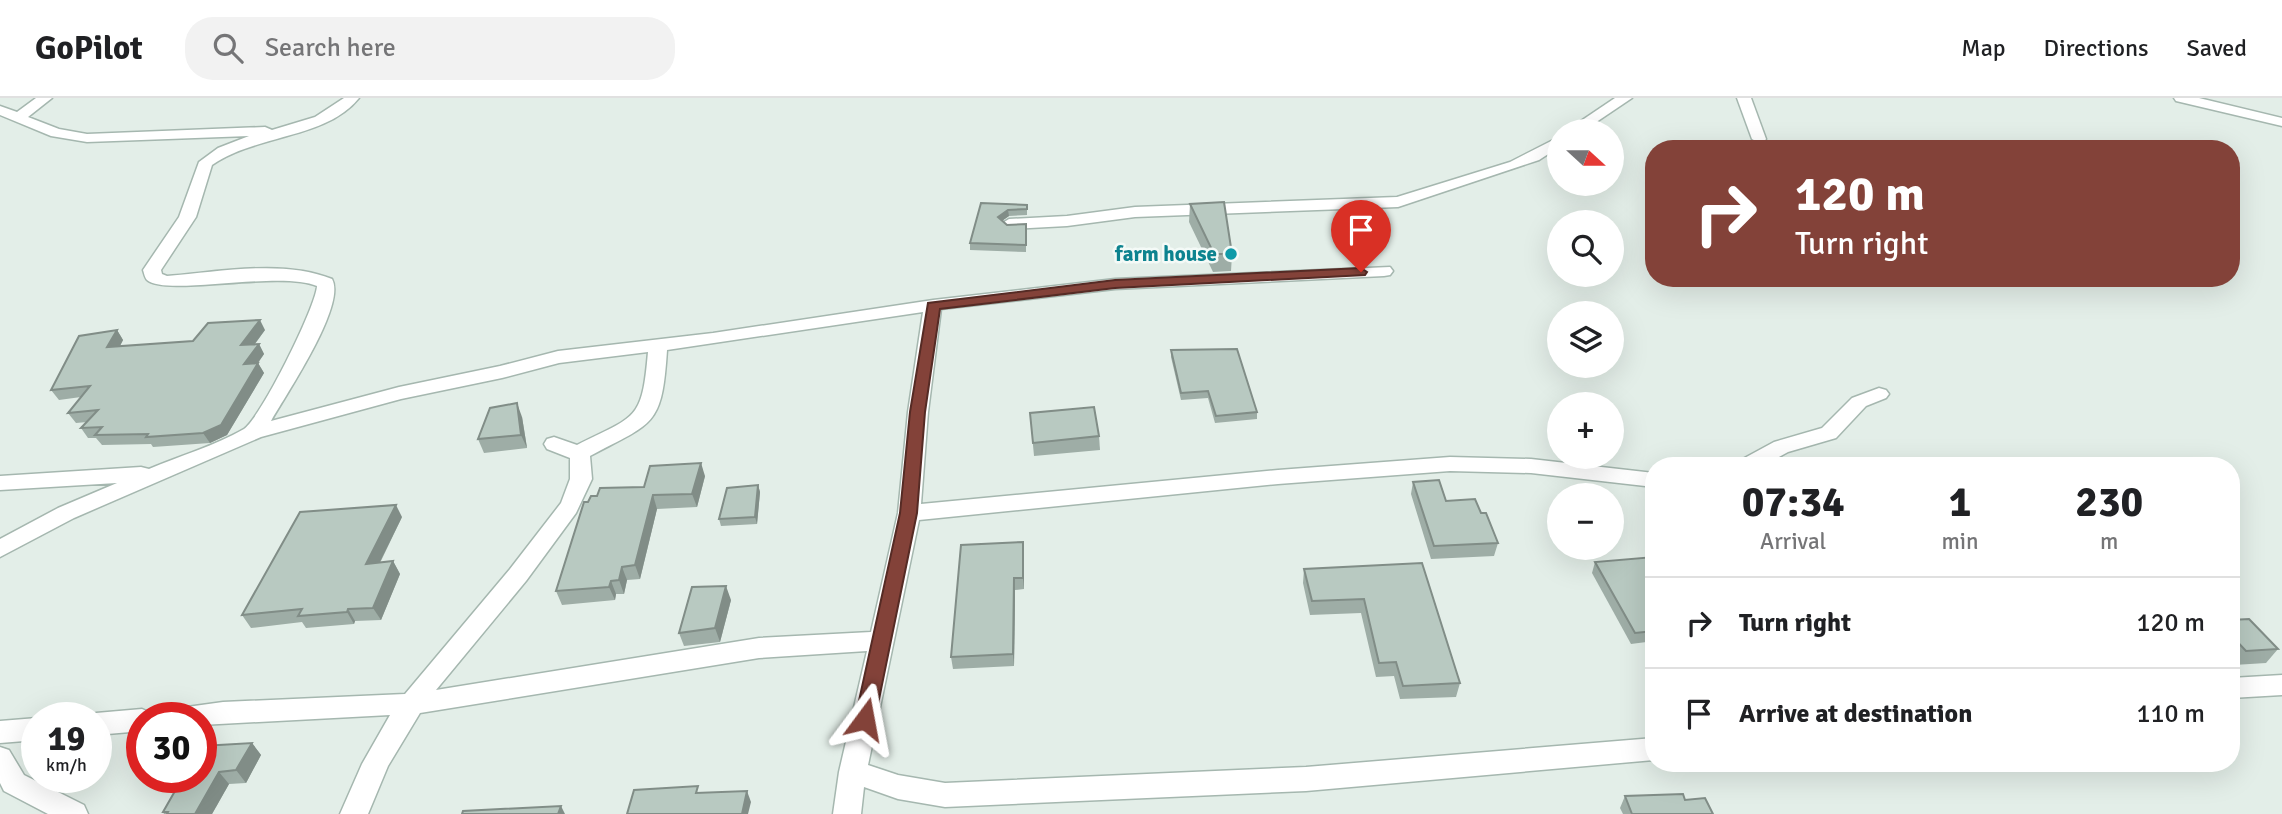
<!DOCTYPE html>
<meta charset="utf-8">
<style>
body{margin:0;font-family:Signika,sans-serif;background:#f2f2f2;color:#202124;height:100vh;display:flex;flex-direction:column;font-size:26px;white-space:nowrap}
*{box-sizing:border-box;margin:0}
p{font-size:23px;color:#757577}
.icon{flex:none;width:38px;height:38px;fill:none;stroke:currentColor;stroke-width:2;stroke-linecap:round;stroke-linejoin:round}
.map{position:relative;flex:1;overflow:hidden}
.panel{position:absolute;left:1645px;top:359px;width:595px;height:315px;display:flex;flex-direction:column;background:#fff;border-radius:28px;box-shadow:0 7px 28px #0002}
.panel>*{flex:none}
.top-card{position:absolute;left:1645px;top:42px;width:595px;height:147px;border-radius:28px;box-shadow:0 7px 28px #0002;background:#834239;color:#fff;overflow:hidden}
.needle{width:46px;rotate:111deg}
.tools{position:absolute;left:1547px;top:21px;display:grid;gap:14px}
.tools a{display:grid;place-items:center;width:77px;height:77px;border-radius:50%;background:#fff;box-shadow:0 7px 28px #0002;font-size:35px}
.speed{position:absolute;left:21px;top:604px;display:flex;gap:14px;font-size:35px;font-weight:700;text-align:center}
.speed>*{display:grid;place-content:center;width:91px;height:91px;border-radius:50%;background:#fff;box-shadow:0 7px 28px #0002;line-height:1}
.speed small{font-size:18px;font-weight:400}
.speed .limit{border:10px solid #d22;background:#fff;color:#111}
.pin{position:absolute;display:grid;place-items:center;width:60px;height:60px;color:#fff;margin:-72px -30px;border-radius:50% 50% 50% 0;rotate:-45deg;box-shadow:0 0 7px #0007}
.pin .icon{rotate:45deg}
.me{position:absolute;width:77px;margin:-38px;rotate:13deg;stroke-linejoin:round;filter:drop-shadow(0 0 5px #0008)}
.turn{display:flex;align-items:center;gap:24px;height:147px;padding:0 35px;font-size:32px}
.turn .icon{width:91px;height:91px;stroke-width:2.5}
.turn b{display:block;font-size:49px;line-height:60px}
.eta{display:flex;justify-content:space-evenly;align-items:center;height:119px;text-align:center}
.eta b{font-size:42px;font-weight:700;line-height:49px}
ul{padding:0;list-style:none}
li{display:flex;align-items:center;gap:21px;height:91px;padding:0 35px;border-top:2px solid #e0e0e0}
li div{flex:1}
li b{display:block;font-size:26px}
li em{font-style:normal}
header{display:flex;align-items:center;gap:42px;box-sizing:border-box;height:98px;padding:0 35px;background:#fff;border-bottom:2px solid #e0e0e0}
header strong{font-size:33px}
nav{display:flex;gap:38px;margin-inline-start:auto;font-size:24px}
.search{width:490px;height:63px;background:#f2f2f2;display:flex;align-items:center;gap:18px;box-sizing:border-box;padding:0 24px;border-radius:28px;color:#757577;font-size:26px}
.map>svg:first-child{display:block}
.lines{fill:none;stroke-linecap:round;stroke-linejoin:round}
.minor-casing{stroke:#a5b7af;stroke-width:3}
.minor{fill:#fff;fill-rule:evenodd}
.wall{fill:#9eada6}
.shaded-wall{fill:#818d87}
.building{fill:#b8c9c1;stroke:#818d87;stroke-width:2}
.route{fill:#834239;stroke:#552b25;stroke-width:2}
.culture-dot{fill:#0f9aa8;stroke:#f4faf7;stroke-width:2.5}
.labels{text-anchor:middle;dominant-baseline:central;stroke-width:5;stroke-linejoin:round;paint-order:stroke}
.culture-label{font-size:21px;font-weight:bold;fill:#0d838f;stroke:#f4faf7;text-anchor:end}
</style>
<header>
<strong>GoPilot</strong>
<div class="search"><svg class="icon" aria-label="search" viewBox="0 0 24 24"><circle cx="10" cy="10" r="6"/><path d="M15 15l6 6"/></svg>Search here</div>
<nav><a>Map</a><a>Directions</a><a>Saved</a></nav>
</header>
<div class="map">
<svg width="2282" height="716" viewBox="0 0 2282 716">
<rect width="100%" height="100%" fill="#e3eee8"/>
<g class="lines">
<defs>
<g id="minor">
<path d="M36 0H52L28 19 59 31 87 36 265 29 272 32 315 19 344 0H359C326 41 257 36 212 67L196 119 161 172 162 176 167 178C219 174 283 161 332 181 347 207 285 298 271 323L399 289 500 268 558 253 713 235 933 202 1115 181 1390 169 1393 173 1390 177 1384 178 1115 191 941 211 928 314 921 406 1278 372 1450 359 1531 361 1654 375V389L1531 375 1450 373 1278 386 919 422 868 667 898 677 945 685 1306 669 1654 640V662L1306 693 945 709 898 701 864 689 861 716H833L839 674 867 553 759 560 420 615 388 668 368 716H340L362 666 390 617 201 627V620H154L158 613 223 604 405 596 510 471 561 405 570 381V360L547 351 544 346 547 341 554 339 577 347C636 317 642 324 648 254L559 265 502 280 401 301 261 339 74 420 0 459V441L58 410 117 385 0 392V378L141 369 149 371C179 358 215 348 244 331 260 321 316 209 317 188 280 172 166 199 147 182 145 180 144 175 143 172L179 119 199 64 218 50 249 38 87 44 51 38 0 17V8L17 14ZM923 214 908 314 898 415 871 534 759 540 436 592 526 483 576 415 592 381 590 358C654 324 662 329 667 252Z"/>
<polygon points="1615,0 1632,0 1583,33 1566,33"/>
<polygon points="1737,0 1751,0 1766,41 1764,44 1759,45 1752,41"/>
<polygon points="2174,0 2199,0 2282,20 2282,28 2176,3"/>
<polygon points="1559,39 1559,49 1539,62 1398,109 1135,119 1067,128 1009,131 1001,126 1009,121 1067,118 1135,109 1397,99 1510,64"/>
<polygon points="1879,290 1886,292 1889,296 1886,300 1866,308 1836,340 1788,354 1763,368 1736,368 1739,363 1774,344 1822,330 1852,300"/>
<polygon points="2282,577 2282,597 2231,600 2231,580"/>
<polygon points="142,611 151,615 154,620 142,620 142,633 96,637 96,620 86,620 96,615"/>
<polygon points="37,620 37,642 0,645 0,623"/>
<polygon points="0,649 9,652 24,677 84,707 88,716 48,716 4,693 0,685"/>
</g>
</defs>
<use href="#minor" class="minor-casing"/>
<use href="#minor" class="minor"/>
</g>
<g class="wall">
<polygon points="981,105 1027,107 1027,117 1009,118 1002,123 1007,127 1026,126 1026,154 970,152 970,145"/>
<polygon points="1190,106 1232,156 1231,173 1213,174 1189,124"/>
<polygon points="117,232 123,242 120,248 193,243 265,232 255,246 259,246 264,256 258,265 264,275 227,337 210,345 153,349 151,346 102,347 96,340 88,340 81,330 87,324 76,325 68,315 81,299 59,302 51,292"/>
<polygon points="1171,252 1257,314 1257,321 1215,325 1208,300 1181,302 1171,259"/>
<polygon points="1030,315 1099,338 1100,352 1034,358"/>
<polygon points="522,319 527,350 484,355 478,341"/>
<polygon points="705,378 697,409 657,411 640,481 627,482 624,496 616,496 615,502 562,507 556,493 588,404 597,398"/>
<polygon points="1413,384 1446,403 1481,415 1498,445 1494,458 1431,461 1411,396"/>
<polygon points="758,387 760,394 757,426 721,428 719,421"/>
<polygon points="402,419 380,465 393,463 400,476 381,522 355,523 354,526 306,530 302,524 251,530 242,517"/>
<polygon points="1024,456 1024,491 1015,492 1014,568 953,571 951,559"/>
<polygon points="1654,459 1654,543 1631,546 1592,475 1595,464"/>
<polygon points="1422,465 1460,585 1456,599 1400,601 1394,578 1376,579 1361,515 1310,517 1303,485 1304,471"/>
<polygon points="731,502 720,544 684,548 679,535"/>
<polygon points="2231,522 2278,551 2266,565 2234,567 2231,564"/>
<polygon points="252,645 261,657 246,685 229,686 212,716 164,716 163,714"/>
<polygon points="1625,698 1713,716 1623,716 1620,710"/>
</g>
<g class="shaded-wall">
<polygon points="1008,112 1009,118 999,125 998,119"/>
<polygon points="260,222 265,232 247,256 241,247"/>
<polygon points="117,232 123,242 114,259 107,249"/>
<polygon points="259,246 264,256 250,276 244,266"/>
<polygon points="258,265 264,275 227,337 210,345 203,335"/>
<polygon points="517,305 522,319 527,350 521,337"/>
<polygon points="701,365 705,378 697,409 692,396"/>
<polygon points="758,387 760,394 757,426 755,419"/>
<polygon points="653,397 657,411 640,481 635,467"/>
<polygon points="396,407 402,419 373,478 366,466"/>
<polygon points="1023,444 1024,456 1024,491 1023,480"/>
<polygon points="393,463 400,476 381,522 373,510"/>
<polygon points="622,469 627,482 624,496 619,482"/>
<polygon points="1014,480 1015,492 1014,568 1013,556"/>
<polygon points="611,483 616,496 615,502 609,489"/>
<polygon points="726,488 731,502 720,544 715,530"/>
<polygon points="348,511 355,523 354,526 347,514"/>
<polygon points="252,645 261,657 246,685 236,672"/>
<polygon points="219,674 229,686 212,716 195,716"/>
<polygon points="747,693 751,704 748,716 742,716"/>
<polygon points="561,708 565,716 558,716"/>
</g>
<g class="building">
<polygon points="1224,104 1232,156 1214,156 1190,106"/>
<polygon points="981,105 1027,107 1027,111 1008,112 998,119 1007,127 1026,126 1026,147 970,145"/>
<polygon points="260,222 241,247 259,246 244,266 258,265 221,327 203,335 146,339 148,336 95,337 102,329 81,330 98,312 68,315 90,288 51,292 79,238 117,232 107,249 193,243 208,225"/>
<polygon points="1237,251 1257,314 1216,318 1208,293 1181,295 1171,252"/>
<polygon points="517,305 521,337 478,341 490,310"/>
<polygon points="1094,309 1099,338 1033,345 1030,315"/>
<polygon points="701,365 692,396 653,397 635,467 622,469 619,482 611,483 609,489 556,493 584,404 588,404 591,398 597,398 600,390 644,389 650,368"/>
<polygon points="1439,382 1446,403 1475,401 1481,415 1486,415 1498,445 1434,448 1413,384"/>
<polygon points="758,387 755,419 719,421 727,390"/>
<polygon points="396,407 366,466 393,463 373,510 348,511 347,514 298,518 302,511 242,517 300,414"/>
<polygon points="1023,444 1023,480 1014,480 1013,556 951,559 961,447"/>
<polygon points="1654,459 1654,533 1635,535 1595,464"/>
<polygon points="1422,465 1460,585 1403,588 1396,564 1379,565 1364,501 1312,503 1304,471"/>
<polygon points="726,488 715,530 679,535 692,489"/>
<polygon points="2249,521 2278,551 2246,553 2231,537 2231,522"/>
<polygon points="252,645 236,672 219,674 195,716 167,716 168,714 163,714 183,679 201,679 202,648"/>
<polygon points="698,688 696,695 747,693 742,716 627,716 634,692"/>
<polygon points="1683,696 1685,702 1705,700 1713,716 1632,716 1625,698"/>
<polygon points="561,708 558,716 462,716 463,713"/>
</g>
<polygon class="route" points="1361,170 1367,174 1365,177 1115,190 940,211 925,314 917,415 875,621 872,627 865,629 858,627 855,621 900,415 910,314 928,205 1115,182"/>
<circle class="culture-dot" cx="1231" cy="156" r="7"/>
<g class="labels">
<g class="culture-label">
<text x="1217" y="156">farm house</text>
</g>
</g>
</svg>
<div class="tools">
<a><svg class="needle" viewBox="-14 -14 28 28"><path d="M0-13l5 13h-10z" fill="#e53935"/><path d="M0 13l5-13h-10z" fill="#757577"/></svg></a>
<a><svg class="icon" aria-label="search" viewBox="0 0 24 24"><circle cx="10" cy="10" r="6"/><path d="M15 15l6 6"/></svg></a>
<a><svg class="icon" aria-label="layers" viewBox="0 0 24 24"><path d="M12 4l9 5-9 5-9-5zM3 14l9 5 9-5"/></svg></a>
<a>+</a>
<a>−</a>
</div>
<div class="speed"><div>19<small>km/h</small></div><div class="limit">30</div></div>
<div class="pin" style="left:1361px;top:174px;background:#d93025"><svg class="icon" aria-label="arrive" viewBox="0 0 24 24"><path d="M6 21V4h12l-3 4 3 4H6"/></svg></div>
<svg class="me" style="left:865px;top:621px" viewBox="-20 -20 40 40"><path d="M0-17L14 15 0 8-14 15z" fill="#834239" stroke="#fff" stroke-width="4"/></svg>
<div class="top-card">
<div class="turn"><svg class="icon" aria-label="right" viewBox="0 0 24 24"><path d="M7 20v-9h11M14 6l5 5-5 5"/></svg><div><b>120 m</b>Turn right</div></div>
</div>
<section class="panel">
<div class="eta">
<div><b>07:34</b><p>Arrival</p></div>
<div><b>1</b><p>min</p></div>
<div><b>230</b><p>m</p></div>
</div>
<ul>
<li><svg class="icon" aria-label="right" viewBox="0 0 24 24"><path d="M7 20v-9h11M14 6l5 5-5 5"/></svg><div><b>Turn right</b></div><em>120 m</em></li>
<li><svg class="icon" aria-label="arrive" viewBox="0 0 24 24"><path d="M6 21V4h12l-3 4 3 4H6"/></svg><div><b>Arrive at destination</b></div><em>110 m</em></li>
</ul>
</section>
</div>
